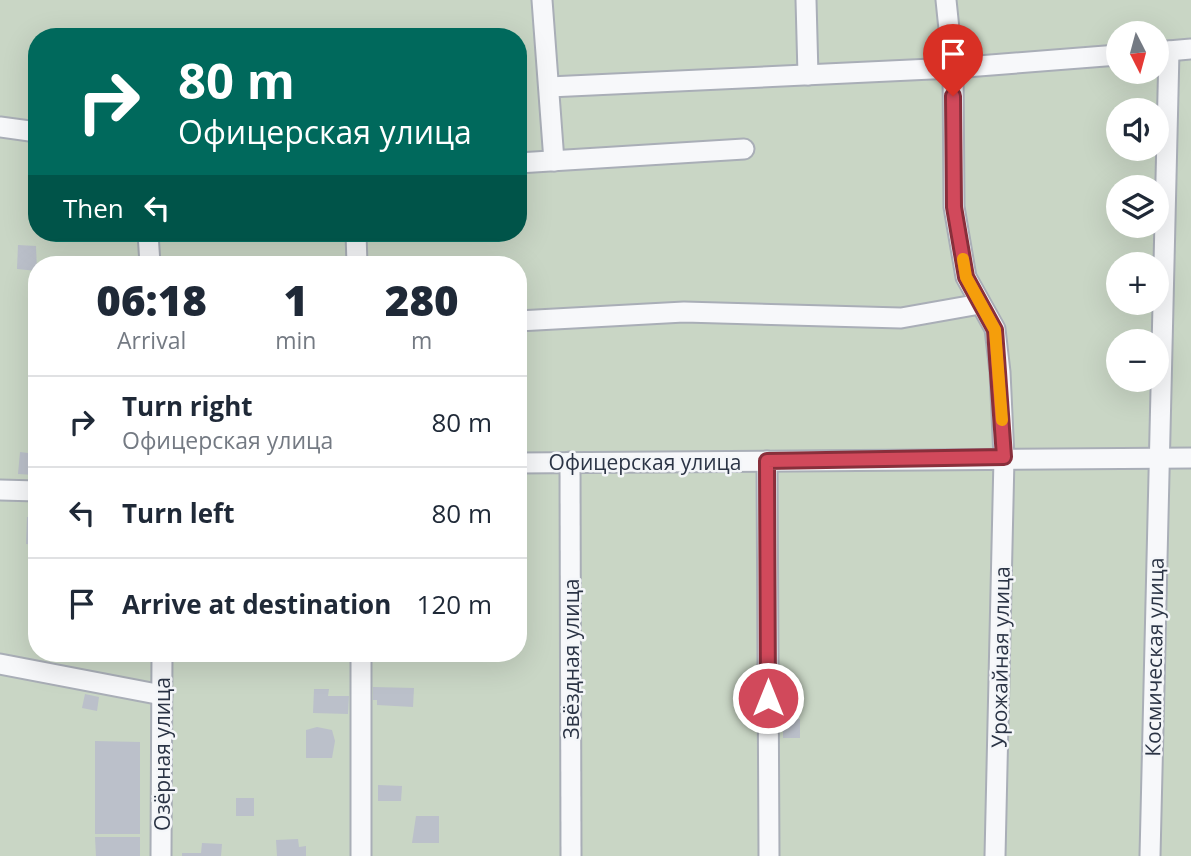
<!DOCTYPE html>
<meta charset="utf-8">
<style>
body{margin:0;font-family:"Open Sans",sans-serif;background:#f2f2f3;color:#1f2937;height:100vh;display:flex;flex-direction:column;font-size:26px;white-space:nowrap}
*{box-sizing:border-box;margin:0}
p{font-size:23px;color:#747a83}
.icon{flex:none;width:38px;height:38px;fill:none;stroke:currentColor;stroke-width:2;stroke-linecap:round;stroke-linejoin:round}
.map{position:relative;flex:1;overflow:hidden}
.drawer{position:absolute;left:28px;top:256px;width:499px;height:406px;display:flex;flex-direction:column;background:#fff;border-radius:28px;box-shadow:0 7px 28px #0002}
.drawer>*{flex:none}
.top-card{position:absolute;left:28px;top:28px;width:499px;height:214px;border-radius:28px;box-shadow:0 7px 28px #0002;background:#00695c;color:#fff;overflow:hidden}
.needle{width:46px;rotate:174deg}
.buttons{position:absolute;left:1106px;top:21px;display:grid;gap:14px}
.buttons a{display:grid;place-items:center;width:63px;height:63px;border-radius:50%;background:#fff;box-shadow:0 7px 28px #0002;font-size:35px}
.pin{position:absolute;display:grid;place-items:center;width:60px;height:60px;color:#fff;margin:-72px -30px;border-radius:50% 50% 50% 0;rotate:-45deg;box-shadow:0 0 7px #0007}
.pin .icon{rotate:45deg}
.me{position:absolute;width:77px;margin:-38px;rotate:0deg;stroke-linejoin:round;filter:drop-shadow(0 0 5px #0008)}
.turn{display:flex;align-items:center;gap:24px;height:147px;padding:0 35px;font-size:32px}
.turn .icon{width:91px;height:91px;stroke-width:2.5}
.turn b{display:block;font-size:49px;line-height:60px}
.then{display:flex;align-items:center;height:66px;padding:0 35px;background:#0003;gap:14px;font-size:26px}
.eta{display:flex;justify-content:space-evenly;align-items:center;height:119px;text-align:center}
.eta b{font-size:42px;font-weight:800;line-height:49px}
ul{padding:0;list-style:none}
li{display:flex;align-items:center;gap:21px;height:91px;padding:0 35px;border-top:2px solid #e0e1e3}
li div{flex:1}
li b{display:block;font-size:26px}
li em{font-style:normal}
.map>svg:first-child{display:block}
.green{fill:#c9d6c5;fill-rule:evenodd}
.building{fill:#bbc0ca}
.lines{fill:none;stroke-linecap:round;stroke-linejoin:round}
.minor-casing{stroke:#a9aeb7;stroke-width:23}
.minor{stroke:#f7f8fa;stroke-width:19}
.route-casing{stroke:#882f3b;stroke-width:18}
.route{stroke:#d1495b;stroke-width:12}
.slow{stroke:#f59e0b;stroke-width:12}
.labels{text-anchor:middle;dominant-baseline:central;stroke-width:5;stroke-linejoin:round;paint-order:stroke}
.street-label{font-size:21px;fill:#2b3445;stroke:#f4f6f9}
</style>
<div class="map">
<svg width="1191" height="856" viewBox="0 0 1191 856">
<rect width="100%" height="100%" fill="#e4e7ec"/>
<path class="green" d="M0 0H1191V856H0ZM1118 33H1157V72H1118ZM37 37H518V233H37ZM1118 110H1157V149H1118ZM1118 187H1157V226H1118ZM37 264H518V653H37ZM1118 264H1157V303H1118ZM1118 341H1157V380H1118Z"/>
<g class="building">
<polygon points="18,245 36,246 37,271 17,269"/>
<polygon points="20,452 36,454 35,475 18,474"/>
<polygon points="27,517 37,517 37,545 26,544"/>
<rect x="378" y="653" width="18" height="4"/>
<polygon points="373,687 414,688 413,707 377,705 377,700 373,700"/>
<polygon points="314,689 329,689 328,696 349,696 348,714 313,713"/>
<polygon points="85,694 99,697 97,711 82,708"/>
<polygon points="783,718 800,719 800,738 783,738"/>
<polygon points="317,727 332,730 335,741 332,758 306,758 306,730"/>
<polygon points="95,741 140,742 140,834 95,834"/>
<polygon points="378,785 402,786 401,801 378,801"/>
<rect x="236" y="798" width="18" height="18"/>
<polygon points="416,816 439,816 439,843 412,843"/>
<polygon points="95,837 140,837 140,856 96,856"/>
<polygon points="298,839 299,847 306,846 306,856 277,856 276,840"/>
<polygon points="202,843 222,844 221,856 182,856 182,853 201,853"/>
</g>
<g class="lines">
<defs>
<g id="minor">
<polyline points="542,0 554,161"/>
<polyline points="806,0 808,75"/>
<polyline points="946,0 953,68 954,207 966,277 995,329 1000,372 1004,458 995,856"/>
<polyline points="1157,52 1191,49"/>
<polyline points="549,87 953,68 1118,55"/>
<polyline points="0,127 37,132"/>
<polyline points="518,163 744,149"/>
<polyline points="148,233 150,264"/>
<polyline points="356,233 357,264"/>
<polyline points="518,321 684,312 901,318 980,304"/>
<polyline points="767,461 769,856"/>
<polyline points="570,462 571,856"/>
<polyline points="518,463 1191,458"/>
<polyline points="0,490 37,491"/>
<polyline points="0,664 162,695"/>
<polyline points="161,856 162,653"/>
<polyline points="361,856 361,653"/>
<polyline points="1150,856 1169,51"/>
</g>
</defs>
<use href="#minor" class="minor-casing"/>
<use href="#minor" class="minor"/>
</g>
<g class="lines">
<defs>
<polyline id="route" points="768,698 767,461 1004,457 995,330 966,277 954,207 953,96"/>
</defs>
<use href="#route" class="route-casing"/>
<use href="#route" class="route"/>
<polyline class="slow" points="963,259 966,277 995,330 1002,420"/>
</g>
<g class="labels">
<g class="street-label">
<text x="645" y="462">Офицерская улица</text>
<text transform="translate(1000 657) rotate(-89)">Урожайная улица</text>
<text transform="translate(1154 657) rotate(-89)">Космическая улица</text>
<text transform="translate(571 659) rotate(-90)">Звёздная улица</text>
<text transform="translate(162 754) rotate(-90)">Озёрная улица</text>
</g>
</g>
</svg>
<div class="buttons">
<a><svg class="needle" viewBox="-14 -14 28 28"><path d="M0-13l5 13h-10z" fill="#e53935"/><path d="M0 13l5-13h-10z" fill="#747a83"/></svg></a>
<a><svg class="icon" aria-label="sound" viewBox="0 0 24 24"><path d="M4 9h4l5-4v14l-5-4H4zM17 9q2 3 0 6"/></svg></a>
<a><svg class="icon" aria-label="layers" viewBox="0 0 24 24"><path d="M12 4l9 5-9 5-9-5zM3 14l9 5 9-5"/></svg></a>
<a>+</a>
<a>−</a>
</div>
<div class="pin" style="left:953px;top:96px;background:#d93025"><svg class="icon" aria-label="arrive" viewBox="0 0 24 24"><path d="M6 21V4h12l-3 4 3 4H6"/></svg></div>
<svg class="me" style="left:768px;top:698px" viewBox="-20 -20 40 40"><circle r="17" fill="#d1495b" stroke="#fff" stroke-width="3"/><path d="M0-11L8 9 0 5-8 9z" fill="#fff"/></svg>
<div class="top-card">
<div class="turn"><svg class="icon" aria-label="right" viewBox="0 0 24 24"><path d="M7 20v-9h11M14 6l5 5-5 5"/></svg><div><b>80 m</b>Офицерская улица</div></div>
<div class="then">Then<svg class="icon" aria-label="left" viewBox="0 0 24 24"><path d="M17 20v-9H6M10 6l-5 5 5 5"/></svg></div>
</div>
<section class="drawer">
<div class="eta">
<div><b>06:18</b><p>Arrival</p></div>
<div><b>1</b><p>min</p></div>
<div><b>280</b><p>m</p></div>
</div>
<ul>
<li><svg class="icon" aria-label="right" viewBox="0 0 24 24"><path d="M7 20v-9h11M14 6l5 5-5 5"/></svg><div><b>Turn right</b><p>Офицерская улица</p></div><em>80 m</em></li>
<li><svg class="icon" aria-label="left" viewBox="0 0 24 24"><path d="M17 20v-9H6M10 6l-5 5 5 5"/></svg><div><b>Turn left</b></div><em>80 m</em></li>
<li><svg class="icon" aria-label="arrive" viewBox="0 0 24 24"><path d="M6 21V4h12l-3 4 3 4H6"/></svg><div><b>Arrive at destination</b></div><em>120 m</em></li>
</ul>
</section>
</div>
